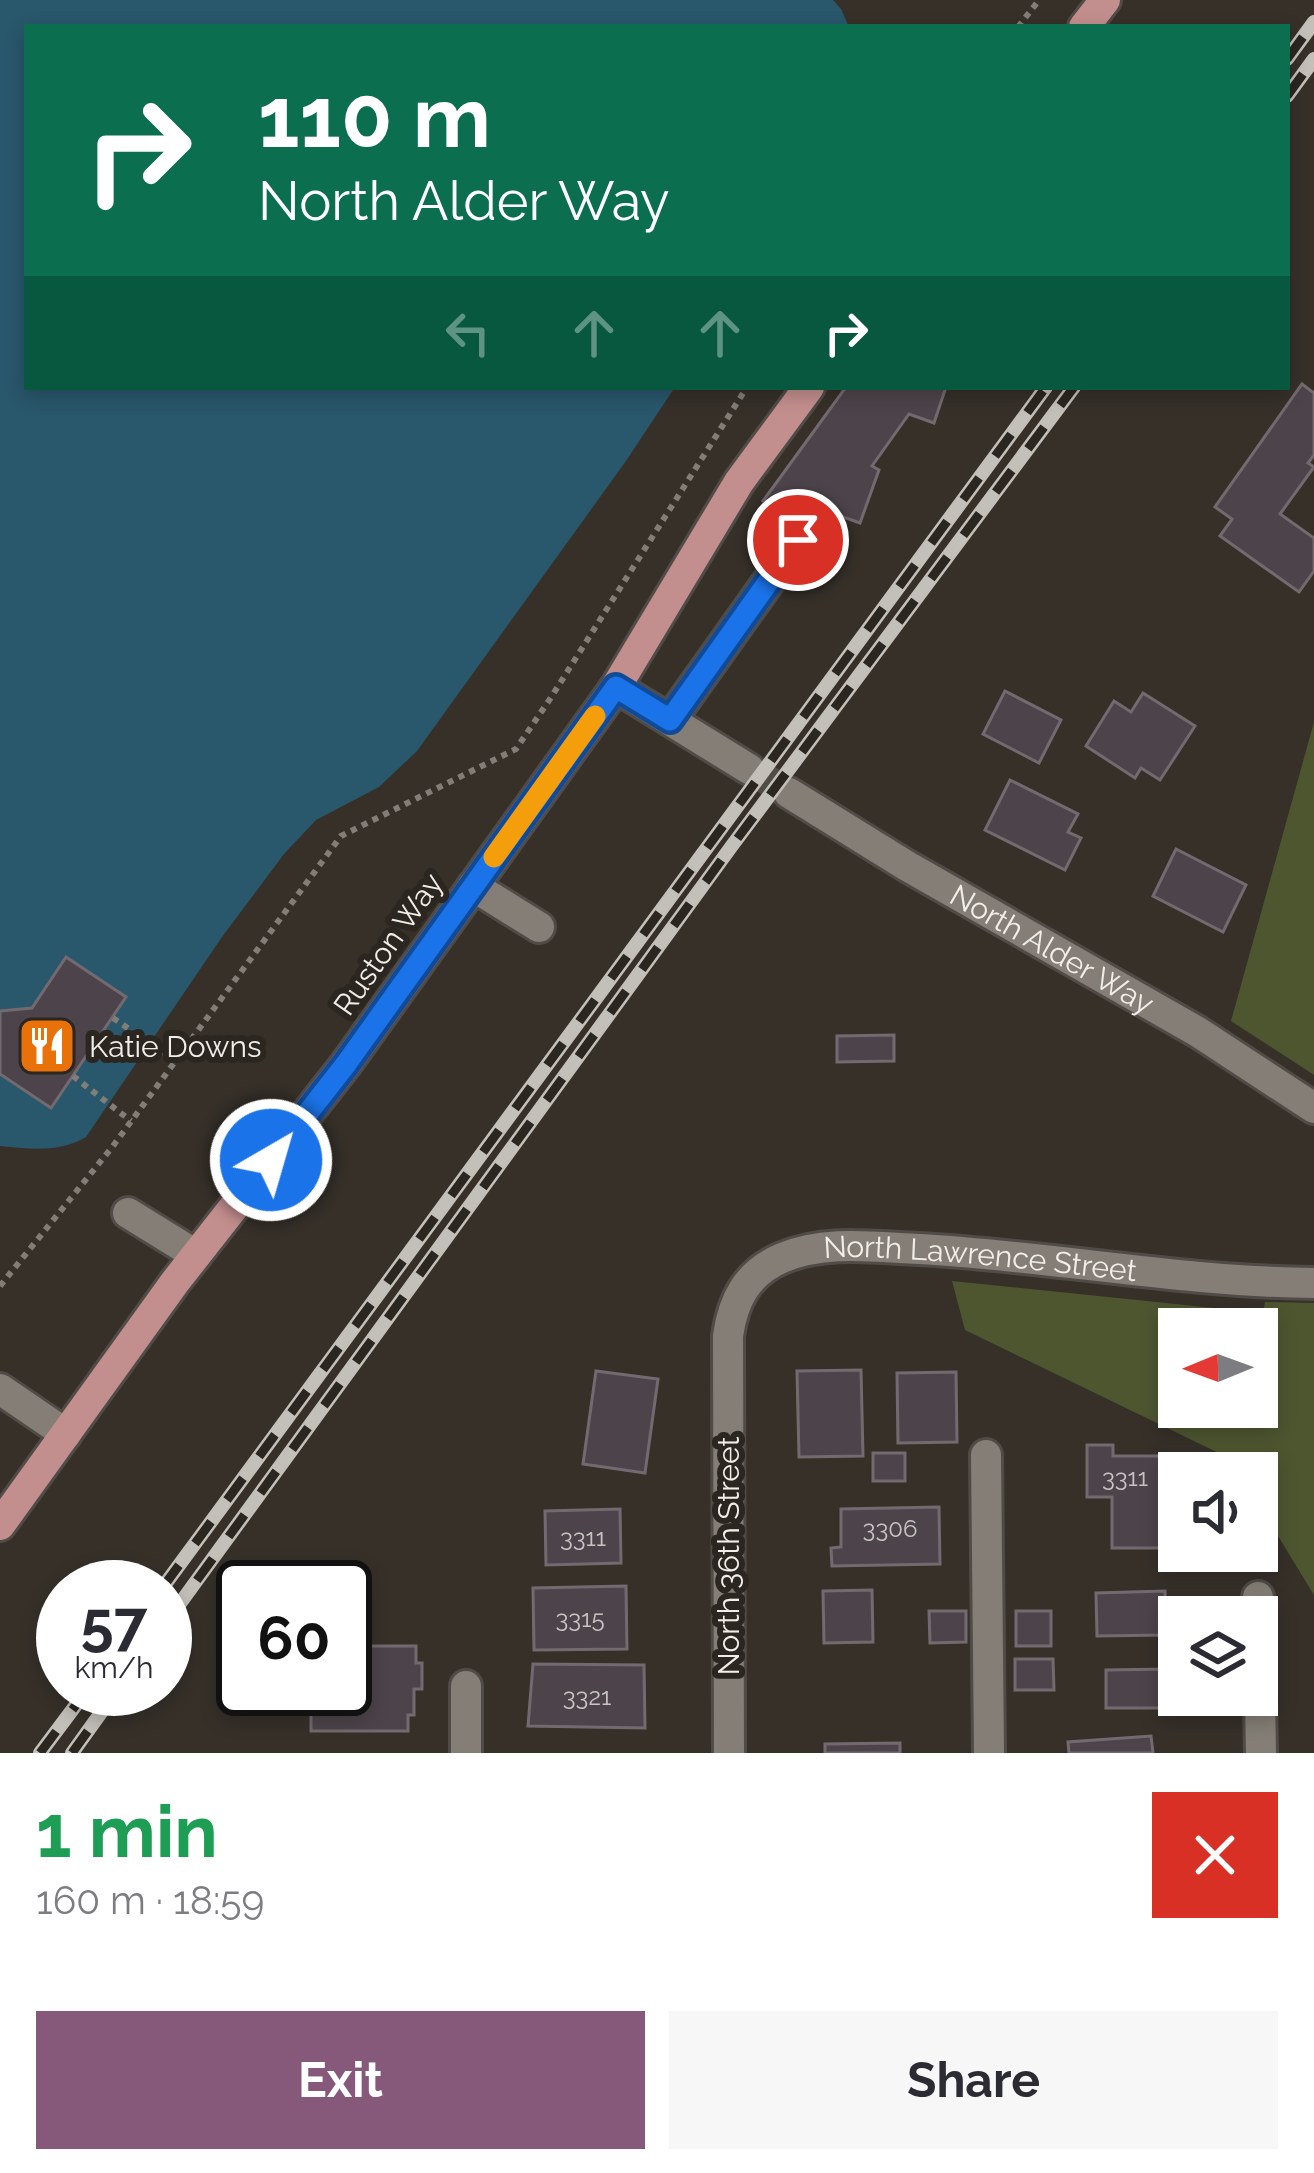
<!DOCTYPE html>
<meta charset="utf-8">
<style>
body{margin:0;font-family:Raleway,sans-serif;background:#f7f7f7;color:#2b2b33;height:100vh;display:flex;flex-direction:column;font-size:45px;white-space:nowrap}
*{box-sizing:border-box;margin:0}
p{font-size:39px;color:#7c7c81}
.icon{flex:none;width:66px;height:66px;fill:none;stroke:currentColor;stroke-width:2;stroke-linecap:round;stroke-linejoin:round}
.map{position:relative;height:1753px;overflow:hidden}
.drawer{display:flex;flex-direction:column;background:#fff;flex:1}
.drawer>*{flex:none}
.guide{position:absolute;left:24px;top:24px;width:1266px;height:366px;border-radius:0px;box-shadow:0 6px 18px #0003;background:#0b6e4f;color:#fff;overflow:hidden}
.needle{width:78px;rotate:269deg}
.tools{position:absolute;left:1158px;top:1308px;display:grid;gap:24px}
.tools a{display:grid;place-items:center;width:120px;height:120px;border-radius:0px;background:#fff;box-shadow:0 6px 18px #0003;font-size:60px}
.speed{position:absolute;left:36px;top:1560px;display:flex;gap:24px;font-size:60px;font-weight:700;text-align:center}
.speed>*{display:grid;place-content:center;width:156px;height:156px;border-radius:50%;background:#fff;box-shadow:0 6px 18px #0003;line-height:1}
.speed small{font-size:30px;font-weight:400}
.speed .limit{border:6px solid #111;border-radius:18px;background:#fff;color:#111}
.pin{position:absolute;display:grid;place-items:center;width:102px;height:102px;color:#fff;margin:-51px;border:6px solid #fff;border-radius:50%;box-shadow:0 3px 12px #0007}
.me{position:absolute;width:132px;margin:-66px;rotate:38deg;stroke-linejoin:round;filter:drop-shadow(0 0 9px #0008)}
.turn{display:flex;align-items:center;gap:42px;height:252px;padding:0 36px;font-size:54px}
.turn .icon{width:156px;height:156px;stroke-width:2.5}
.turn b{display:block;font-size:84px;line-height:102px}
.lanes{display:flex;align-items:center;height:114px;padding:0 36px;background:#0003;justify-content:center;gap:60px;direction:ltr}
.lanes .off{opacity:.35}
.round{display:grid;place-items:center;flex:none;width:126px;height:126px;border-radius:0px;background:#f7f7f7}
.overview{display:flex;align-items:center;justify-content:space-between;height:204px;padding:0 36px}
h1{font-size:72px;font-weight:700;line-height:90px;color:#1e9e55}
.action{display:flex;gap:24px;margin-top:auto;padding:24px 36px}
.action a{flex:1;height:138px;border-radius:0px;background:#865879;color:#fff;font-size:48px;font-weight:700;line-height:138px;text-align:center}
.action a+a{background:#f7f7f7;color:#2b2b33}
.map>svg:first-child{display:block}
.green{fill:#4e5630;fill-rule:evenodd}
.water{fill:#29576b}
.building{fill:#4c444a;stroke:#736a70;stroke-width:3}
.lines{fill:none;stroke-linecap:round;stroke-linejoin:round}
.minor-tunnel{stroke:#524c46;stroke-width:30;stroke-dasharray:30 15;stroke-linecap:butt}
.minor-casing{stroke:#504b46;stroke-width:36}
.major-casing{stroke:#504b46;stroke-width:36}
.path{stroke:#827d77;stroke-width:6;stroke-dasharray:6 6;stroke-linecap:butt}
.minor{stroke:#847e76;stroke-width:30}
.major{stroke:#c38e8e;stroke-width:30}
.rail-casing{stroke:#c3bfb9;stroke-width:14}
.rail{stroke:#2b2620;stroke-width:9;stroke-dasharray:27;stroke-linecap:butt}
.route-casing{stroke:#114b97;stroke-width:30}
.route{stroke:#1a73e8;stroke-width:21}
.slow{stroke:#f59e0b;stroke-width:21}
.labels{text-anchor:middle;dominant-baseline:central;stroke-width:12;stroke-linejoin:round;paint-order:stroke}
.number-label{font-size:24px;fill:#c8c4c1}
.street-label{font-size:30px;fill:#f1eee9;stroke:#2b2620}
.poi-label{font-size:30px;fill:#f1eee9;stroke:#2b2620;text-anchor:start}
</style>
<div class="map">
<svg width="1314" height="1753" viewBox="0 0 1314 1753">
<rect width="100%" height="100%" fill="#363029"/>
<g class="green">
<polygon points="1314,722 1314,1075 1231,1021"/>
<path d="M952 1281 1263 1313 1265 1302 1314 1303V1595L1278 1536 1262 1528V1474L965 1330ZM1179 1329H1257V1407H1179Z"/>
</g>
<path class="water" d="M0 0H833L841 9 849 27H27V387H675L626 461 417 751 379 787 316 820 284 854 222 937 86 1137C59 1153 29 1149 0 1146Z"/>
<g class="building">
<polygon points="1302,384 1314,393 1314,455 1308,463 1314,467 1280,514 1314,538 1314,571 1299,592 1220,536 1232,519 1215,507"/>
<polygon points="846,387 946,387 934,423 909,414 872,466 879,470 860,523 835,514 817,539 763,501"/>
<polygon points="1005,691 1061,720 1039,763 983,734"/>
<polygon points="1143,693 1195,726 1160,780 1141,768 1135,778 1086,746 1114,701 1131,712"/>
<polygon points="1010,780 1078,814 1068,832 1081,838 1065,870 985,830"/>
<polygon points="1176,849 1246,885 1223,932 1153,896"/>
<polygon points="66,957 126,997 51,1108 0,1074 0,1011 32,1008"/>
<polygon points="894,1035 894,1061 837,1062 837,1036"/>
<polygon points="861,1370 863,1456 799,1457 797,1371"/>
<polygon points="596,1371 658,1379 645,1473 583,1464"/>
<polygon points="956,1372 957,1442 898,1443 897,1373"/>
<polygon points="1087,1445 1113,1445 1113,1456 1163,1456 1163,1548 1112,1548 1112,1497 1087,1497"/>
<rect x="873" y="1453" width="32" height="28"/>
<polygon points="939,1507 940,1564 832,1566 831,1548 841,1547 841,1509"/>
<polygon points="620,1509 621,1563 546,1565 545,1511"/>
<polygon points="626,1586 627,1649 534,1650 533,1588"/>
<polygon points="872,1590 873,1642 824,1643 823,1591"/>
<polygon points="1165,1591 1166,1635 1097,1636 1096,1593"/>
<polygon points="929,1611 966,1611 966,1642 930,1643"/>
<rect x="1016" y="1611" width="35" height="35"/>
<polygon points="345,1646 416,1646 416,1663 422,1663 422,1689 414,1689 414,1715 408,1715 408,1731 311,1731 311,1703 324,1703 324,1689 345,1689"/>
<polygon points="1015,1659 1053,1659 1054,1690 1015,1690"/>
<polygon points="533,1664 644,1665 645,1728 528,1726"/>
<polygon points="1168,1669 1169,1708 1106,1708 1106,1670"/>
<polygon points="1151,1736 1153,1753 1069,1753 1068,1742"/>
<polygon points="900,1743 900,1753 825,1753 825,1744"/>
</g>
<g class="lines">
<polyline class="minor-tunnel" points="749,769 789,793"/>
<defs>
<g id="minor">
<polyline points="616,687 749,769"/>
<polyline points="670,720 798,540"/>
<path id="s1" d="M789 793 907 866 1198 1032 1314 1108"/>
<polyline points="473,886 539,927"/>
<polyline points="128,1213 196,1255"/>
<polyline points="0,1389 66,1434"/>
<polyline points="986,1455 989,1753"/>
<polyline points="1258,1597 1261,1753"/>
<polyline points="466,1753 466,1686"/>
<path id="s2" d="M729 1753 728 1336C733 1300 747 1273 782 1258 825 1240 873 1247 919 1249 1051 1256 1182 1282 1314 1283"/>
</g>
<g id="major">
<polyline points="1084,27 1105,0"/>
<polyline points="0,1525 175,1282 346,1064 616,687 739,482 809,387"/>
</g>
</defs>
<use href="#minor" class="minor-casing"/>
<use href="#major" class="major-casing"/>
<g class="path">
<polyline points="1018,27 1039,0"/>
<polyline points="113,1018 176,1061"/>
<polyline points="73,1076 131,1121"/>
<polyline points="0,1286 113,1146 341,836 516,749 550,699 747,387"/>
</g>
<use href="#minor" class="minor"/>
<use href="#major" class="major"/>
<defs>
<g id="rail">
<polyline points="1287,59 1314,22"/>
<polyline points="1287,96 1314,59"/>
<polyline points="163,1587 1046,387"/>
<polyline points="165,1624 731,847 1074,387"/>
<polyline points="40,1753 88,1689"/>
<polyline points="72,1753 118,1689"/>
</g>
</defs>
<use href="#rail" class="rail-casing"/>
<use href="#rail" class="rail"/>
</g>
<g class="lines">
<defs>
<polyline id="route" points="271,1160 346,1064 616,687 670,720 798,540"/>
</defs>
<use href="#route" class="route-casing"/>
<use href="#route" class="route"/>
<polyline class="slow" points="494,857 595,716"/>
</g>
<defs>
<symbol id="restaurant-square" viewBox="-11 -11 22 22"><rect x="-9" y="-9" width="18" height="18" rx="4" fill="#e8710a" stroke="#2b2620"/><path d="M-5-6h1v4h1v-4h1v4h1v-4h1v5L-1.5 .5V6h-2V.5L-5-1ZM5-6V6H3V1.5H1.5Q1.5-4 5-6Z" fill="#fff"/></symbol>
</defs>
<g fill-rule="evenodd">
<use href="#restaurant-square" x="14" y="1013" width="66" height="66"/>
</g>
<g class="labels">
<g class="number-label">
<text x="1125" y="1477">3311</text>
<text x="890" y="1528">3306</text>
<text x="583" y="1537">3311</text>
<text x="580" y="1618">3315</text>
<text x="587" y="1696">3321</text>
</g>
<g class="street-label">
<text transform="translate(388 944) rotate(-55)">Ruston Way</text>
<text stroke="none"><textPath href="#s1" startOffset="306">North Alder Way</textPath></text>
<text stroke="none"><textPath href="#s2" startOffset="717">North Lawrence Street</textPath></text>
<text transform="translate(728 1556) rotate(-90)">North 36th Street</text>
</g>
<g class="poi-label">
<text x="89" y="1046">Katie Downs</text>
</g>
</g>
</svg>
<div class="tools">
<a><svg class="needle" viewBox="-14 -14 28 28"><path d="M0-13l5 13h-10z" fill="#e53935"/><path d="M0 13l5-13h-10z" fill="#7c7c81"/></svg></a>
<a><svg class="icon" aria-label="sound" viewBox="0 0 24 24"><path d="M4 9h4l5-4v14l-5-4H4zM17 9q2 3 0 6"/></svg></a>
<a><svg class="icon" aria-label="layers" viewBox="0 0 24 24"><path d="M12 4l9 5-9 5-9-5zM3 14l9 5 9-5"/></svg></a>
</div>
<div class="speed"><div>57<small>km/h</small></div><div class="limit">60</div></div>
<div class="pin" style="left:798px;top:540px;background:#d93025"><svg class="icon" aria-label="arrive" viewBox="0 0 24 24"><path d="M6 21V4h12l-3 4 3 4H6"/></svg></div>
<svg class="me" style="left:271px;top:1160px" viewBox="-20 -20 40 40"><circle r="17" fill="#1a73e8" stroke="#fff" stroke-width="3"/><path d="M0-11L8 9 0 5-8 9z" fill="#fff"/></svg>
<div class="guide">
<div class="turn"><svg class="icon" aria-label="right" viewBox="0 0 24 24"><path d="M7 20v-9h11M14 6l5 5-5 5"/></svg><div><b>110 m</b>North Alder Way</div></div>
<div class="lanes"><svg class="icon off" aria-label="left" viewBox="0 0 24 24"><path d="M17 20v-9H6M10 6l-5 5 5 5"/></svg><svg class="icon off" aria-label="ahead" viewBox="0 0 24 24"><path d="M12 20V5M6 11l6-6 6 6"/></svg><svg class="icon off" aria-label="ahead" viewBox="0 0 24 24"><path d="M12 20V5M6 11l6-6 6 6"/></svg><svg class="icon" aria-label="right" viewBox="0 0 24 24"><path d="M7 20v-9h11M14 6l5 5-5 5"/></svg></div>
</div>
</div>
<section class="drawer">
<div class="overview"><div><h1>1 min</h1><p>160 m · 18:59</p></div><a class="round" style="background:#d93025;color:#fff"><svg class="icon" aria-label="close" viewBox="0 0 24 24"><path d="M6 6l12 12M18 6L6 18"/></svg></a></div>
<div class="action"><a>Exit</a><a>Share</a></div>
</section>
